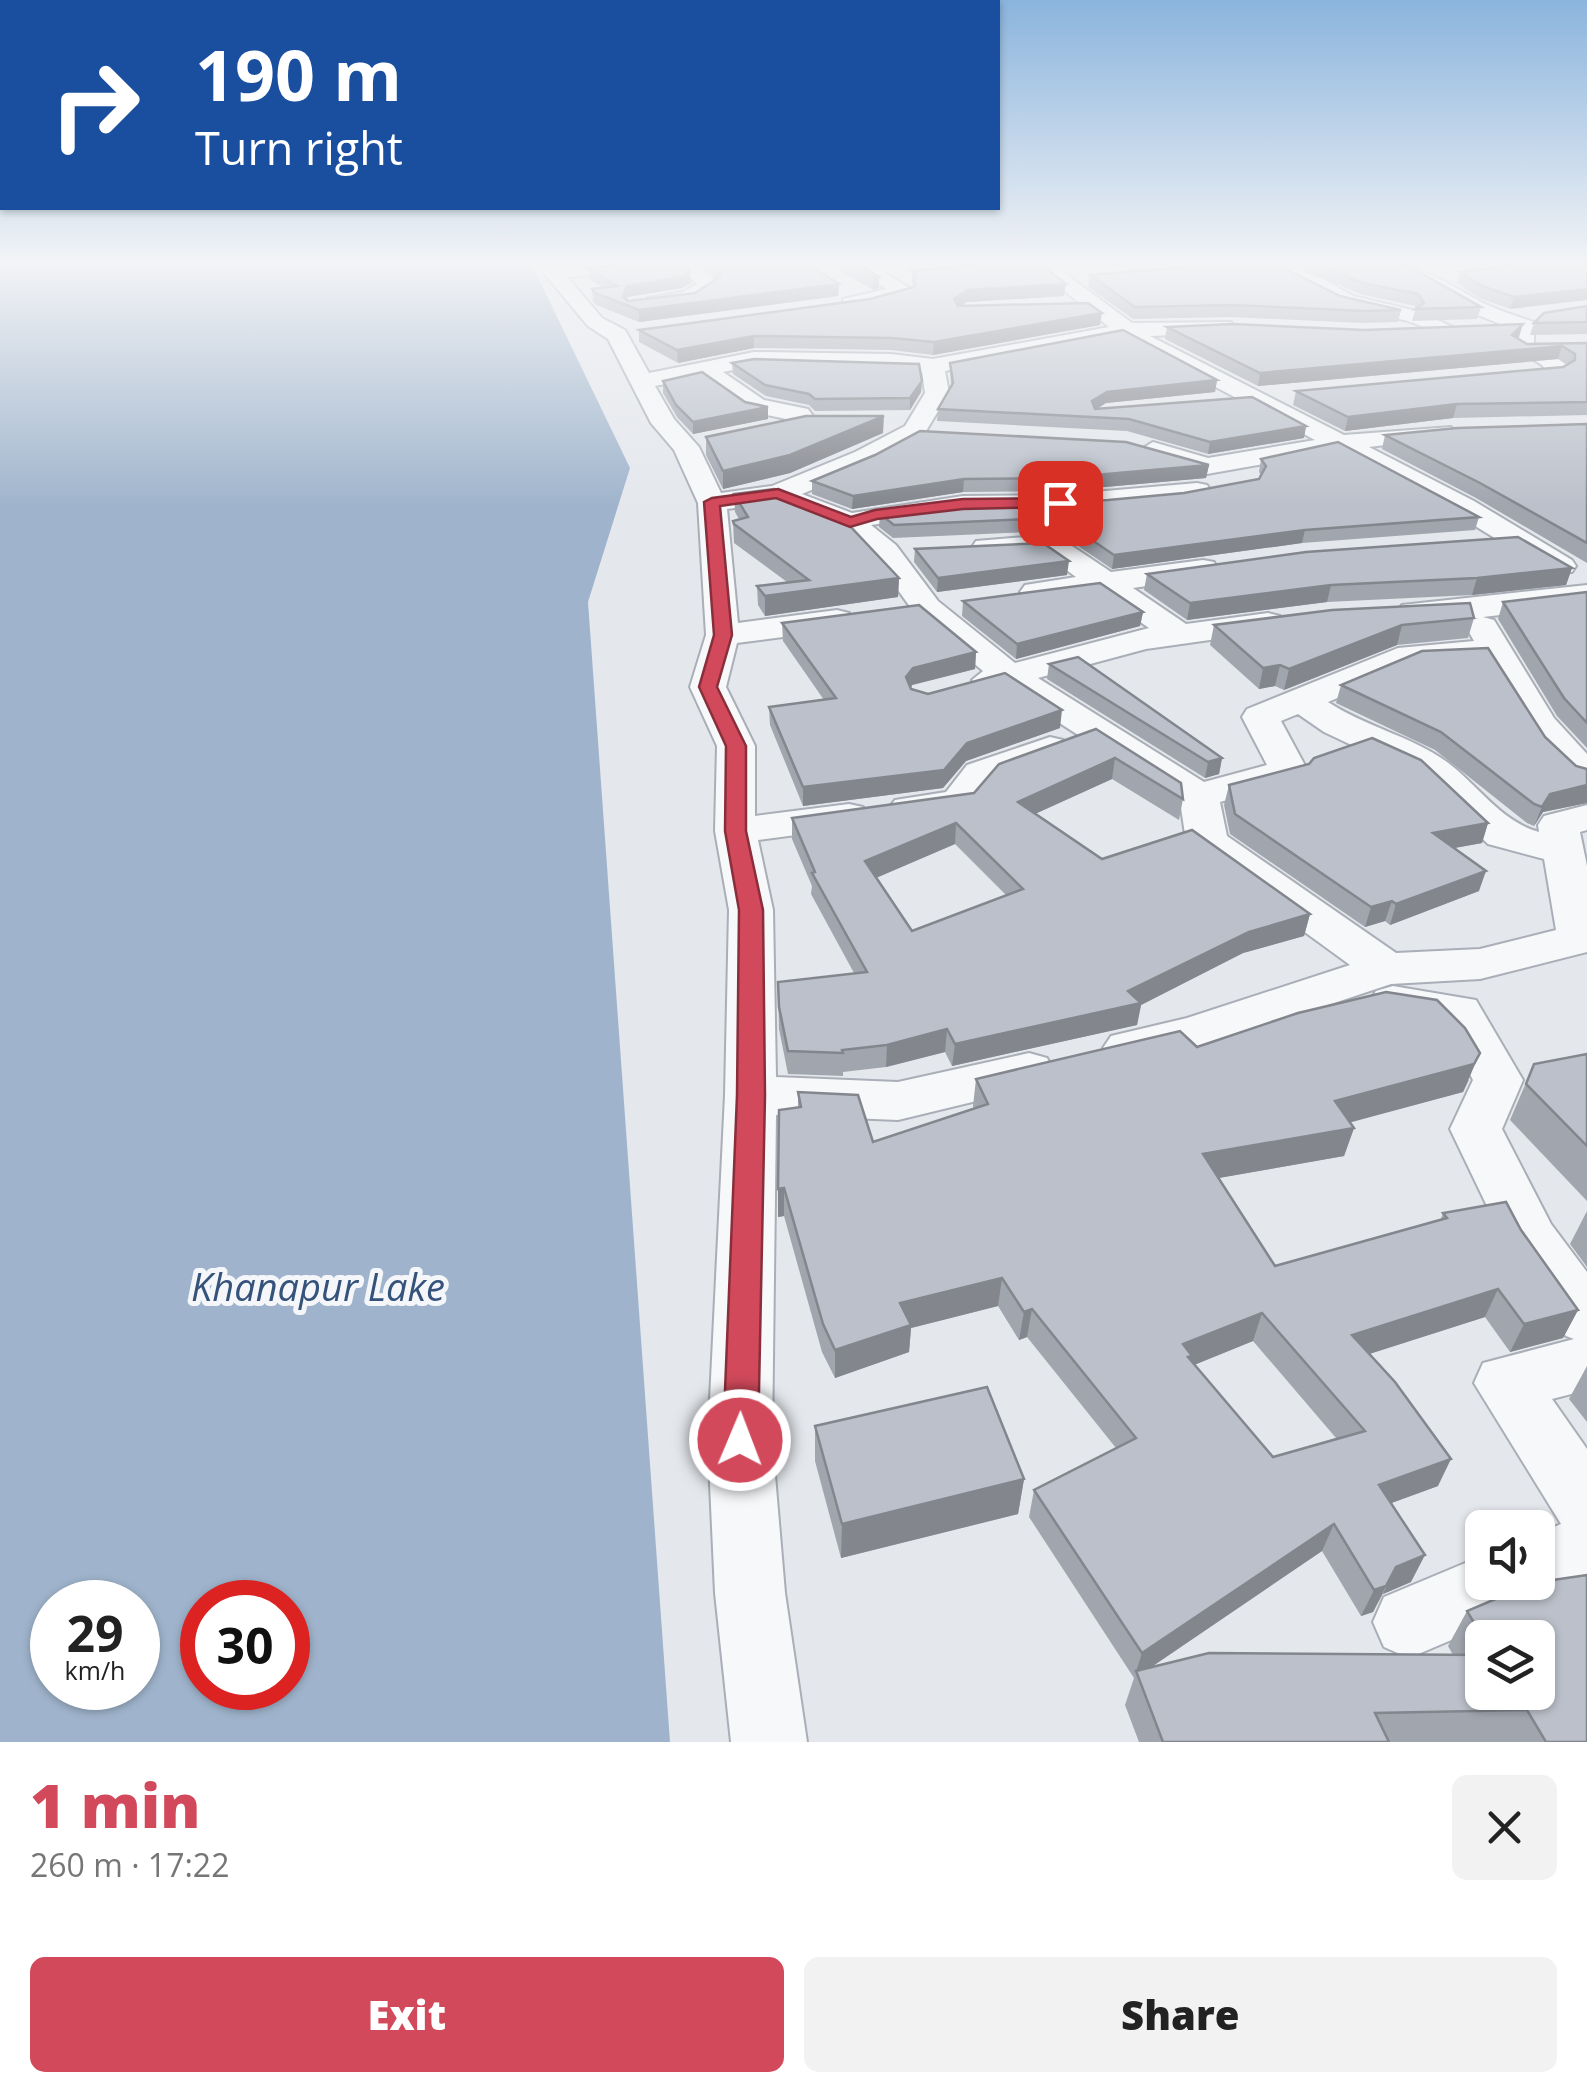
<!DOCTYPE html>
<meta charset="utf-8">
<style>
body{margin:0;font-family:"Open Sans",sans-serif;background:#f2f2f2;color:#222;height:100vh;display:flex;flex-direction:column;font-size:38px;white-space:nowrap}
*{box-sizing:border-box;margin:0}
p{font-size:32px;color:#767676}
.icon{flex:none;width:55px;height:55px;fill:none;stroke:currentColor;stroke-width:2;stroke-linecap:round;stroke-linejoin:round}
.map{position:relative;height:1742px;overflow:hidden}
.side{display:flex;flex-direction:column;background:#fff;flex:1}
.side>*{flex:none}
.banner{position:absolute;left:0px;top:0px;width:1000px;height:210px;box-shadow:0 2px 8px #0004;background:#1a4fa0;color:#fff;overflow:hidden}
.tools{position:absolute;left:1465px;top:1510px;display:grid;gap:20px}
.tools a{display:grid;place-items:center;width:90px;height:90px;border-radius:15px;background:#fff;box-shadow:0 2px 8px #0004;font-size:50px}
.speed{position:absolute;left:30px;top:1580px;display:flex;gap:20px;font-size:50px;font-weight:700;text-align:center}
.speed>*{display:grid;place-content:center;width:130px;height:130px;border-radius:50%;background:#fff;box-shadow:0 2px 8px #0004;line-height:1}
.speed small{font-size:25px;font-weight:400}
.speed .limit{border:15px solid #d22;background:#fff;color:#111}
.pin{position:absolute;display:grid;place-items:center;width:85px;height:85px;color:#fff;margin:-42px;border-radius:20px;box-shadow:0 5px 15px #0006}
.me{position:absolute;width:110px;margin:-55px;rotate:1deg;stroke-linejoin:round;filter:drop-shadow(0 0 8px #0008)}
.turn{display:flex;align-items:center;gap:35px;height:210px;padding:0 30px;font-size:45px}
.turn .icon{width:130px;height:130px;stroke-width:2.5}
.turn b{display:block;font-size:70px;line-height:85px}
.round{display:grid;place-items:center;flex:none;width:105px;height:105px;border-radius:15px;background:#f2f2f2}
.summary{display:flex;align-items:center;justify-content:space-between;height:170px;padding:0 30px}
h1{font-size:60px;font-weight:800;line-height:75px;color:#d1495b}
.button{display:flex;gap:20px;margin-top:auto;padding:20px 30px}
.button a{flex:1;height:115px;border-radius:15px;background:#d1495b;color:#fff;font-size:40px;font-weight:800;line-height:115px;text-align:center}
.button a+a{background:#f2f2f2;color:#222}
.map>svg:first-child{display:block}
.water{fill:#9fb4cc;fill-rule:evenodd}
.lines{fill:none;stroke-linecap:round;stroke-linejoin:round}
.minor-casing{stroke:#a9aeb7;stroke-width:4}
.minor{fill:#f7f8fa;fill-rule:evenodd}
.wall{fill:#a1a5ae;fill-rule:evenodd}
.shaded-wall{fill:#83868d}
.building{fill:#bbc0ca;stroke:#83868d;stroke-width:2.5;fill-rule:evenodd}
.route{fill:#d1495b;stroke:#882f3b;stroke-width:2.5}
.labels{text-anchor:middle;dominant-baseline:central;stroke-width:10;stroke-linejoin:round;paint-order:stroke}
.near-water-label{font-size:38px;font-style:italic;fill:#34527a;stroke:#f4f6f9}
</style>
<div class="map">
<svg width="1587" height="1742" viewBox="0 0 1587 1742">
<rect width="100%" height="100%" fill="#e4e7ec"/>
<path class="water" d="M0 263H531L630 468 588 602 670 1742H0ZM52 1602H138V1688H52ZM202 1602H288V1688H202Z"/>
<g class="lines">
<defs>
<g id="minor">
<path d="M596 263 653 265 644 271 567 277 602 318 625 330 649 373 754 352 891 354 933 359 1109 327 1030 263H1051L1132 323 1231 322 1234 327 1231 332 1223 333 1150 336 1344 435 1451 427 1455 432 1451 437 1369 447 1474 501 1572 560 1576 566 1572 572H1550L1454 513 1336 451 1207 474 1144 456 1140 450 1153 442 1208 458 1315 440 1122 337 945 371 949 393 923 436 873 464 802 494 852 513 963 496 1060 495 1197 483 1207 485 1211 491 1207 497 1197 499 1060 511 963 512 871 525 896 545 938 601 1015 663 1149 628 1099 593 1036 601 1025 599 1020 592 1025 585 1076 577 1043 553H976L972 547 976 541 1049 535 1060 538 1111 572 1203 560 1214 562 1218 569 1214 576 1133 588 1186 624 1268 613 1280 616 1284 623 1280 630 1146 649 1038 678 1204 782 1267 765 1242 717 1247 709 1398 648 1474 641 1466 627 1470 620 1479 618 1413 622 1402 619 1397 612 1402 605 1587 585V605L1483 617 1494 620 1554 718 1587 754V789C1545 778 1505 697 1485 661L1416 665 1328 702C1364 726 1413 737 1447 762 1478 785 1500 821 1539 832L1538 825 1544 816 1587 805V830L1580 832 1587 866V952L1480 979 1391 984 1193 1050 1128 1065 1111 1060 1103 1048 1111 1036 1187 1018 1350 965 1192 850 1186 841 1180 801 1004 687 990 691 978 687 972 680 983 671 916 615 874 557 840 528 775 503 727 509 738 623 837 610 849 613 853 620 849 627 837 630 737 643 726 687 755 746V816L849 804 863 807 869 816 863 825 849 828 758 840 773 910 776 1077 898 1082 1029 1053 1047 1058 1054 1071 1047 1084 898 1120 776 1115 772 1440 785 1593 807 1742H731L715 1593 708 1440 725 1095 729 910 715 831 717 746 690 687 706 635 698 503 674 450 651 423 608 339 588 326 543 272 553 266ZM754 366 922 372 925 393 905 426 855 452 772 486 721 493 699 447 674 419 655 386 700 377 747 411 791 420 764 437 779 457H797L801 451 792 439 818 423 808 409 764 400 723 372ZM1298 714 1324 732 1417 776 1488 844 1544 859 1556 930 1480 949 1396 953 1227 836 1220 802 1303 779 1308 771 1281 721Z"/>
<polygon points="677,263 696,263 719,285 695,301 648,306 648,298 683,292 697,284"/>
<polygon points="845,263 868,263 915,291 905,297 843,307 843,299 887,289"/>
<path d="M1176 263H1200L1204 268C1191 278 1143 283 1129 273L1139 267Z"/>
<polygon points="1252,263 1279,263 1323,279 1353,296 1421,312 1461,331 1450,337 1408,321 1339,305 1309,287"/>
<path d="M1378 263C1418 263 1440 279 1474 298 1492 309 1514 315 1534 322V343L1558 355 1587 389V411L1578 409 1542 365 1512 346 1515 330 1463 309 1420 281Z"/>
<polygon points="1050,737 1063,740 1069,748 1063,756 995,781 972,810 909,820 895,816 889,808 895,800 946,792 967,765"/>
<polygon points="1393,986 1476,1000 1523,1080 1502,1129 1551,1224 1587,1272 1587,1390 1552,1399 1587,1449 1587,1582 1538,1602 1532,1600 1529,1607 1409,1658 1384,1647 1373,1622 1384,1597 1482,1556 1482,1582 1538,1582 1538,1534 1561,1524 1474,1383 1483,1363 1574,1339 1566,1336 1511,1256 1450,1129 1473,1080 1443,1026 1376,1013 1369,1002 1376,991"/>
</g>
</defs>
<use href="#minor" class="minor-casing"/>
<use href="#minor" class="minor"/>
</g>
<g class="wall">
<polygon points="700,263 806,263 839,284 838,296 639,322 596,305 593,301 592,289 603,288 589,279 588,268 691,283 682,288 627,297 628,301 695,293 717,279"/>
<polygon points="826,263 856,263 879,277 879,288 873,290"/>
<polygon points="1056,263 1191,263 1065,269"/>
<polygon points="1282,263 1398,263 1481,307 1477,319 1412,321 1416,308 1415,306 1360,294 1293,265"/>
<polygon points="1533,263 1510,309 1479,298 1457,283 1460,272"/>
<polygon points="1197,266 1340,296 1401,310 1398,322 1362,323 1230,317 1133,319 1088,287 1090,275"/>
<polygon points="912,271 1064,296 967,302 961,306 1100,325 933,355 891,350 754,348 678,363 639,342 639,330 870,299 914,287 912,283"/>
<polygon points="1587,306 1587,334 1530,335 1534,323"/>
<polygon points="1523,324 1518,338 1527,344 1587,343 1587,415 1453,418 1345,431 1293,405 1296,391 1563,367 1567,365 1558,359 1258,386 1165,339 1167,327 1365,330"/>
<polygon points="732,363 922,381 921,392 910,410 815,411 809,405 766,396 733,374"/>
<polygon points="950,363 1217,380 1215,392 1106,403 1097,409 1306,426 1304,438 1208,454 1127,431 937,421 938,409 951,387"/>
<polygon points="663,381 768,407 768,419 693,434 677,417 663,393"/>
<polygon points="1587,424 1587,563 1476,498 1382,449 1385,435"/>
<polygon points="883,433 790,473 723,489 706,455 706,437"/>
<polygon points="1261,459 1479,517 1475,530 1302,543 1112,569 1062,535 1050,531 893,538 879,527 880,514 1108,500 1184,493 1259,479 1261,475 1259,472"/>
<polygon points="1209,465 1206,478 1060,491 963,492 852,509 812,494 812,481"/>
<polygon points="734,494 899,578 898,597 765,616 758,605 757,586 787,582 734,543 733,521 739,519 735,512"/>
<polygon points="915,549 1067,575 937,592 914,562"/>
<polygon points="1572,568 1566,585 1472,595 1327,602 1187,620 1144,590 1147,574"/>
<polygon points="1587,592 1587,748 1557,716 1498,619 1503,602"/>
<polygon points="963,601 1143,612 1140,626 1016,659 962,616"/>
<polygon points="1474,618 1468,638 1397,645 1284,690 1275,686 1259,689 1210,645 1214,625"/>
<polygon points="782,623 976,652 975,669 912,685 911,689 1060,728 966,761 943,788 803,806 770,725 769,707 824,700 783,641"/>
<polygon points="1049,664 1222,758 1219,774 1205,778 1047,679"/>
<polygon points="1341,685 1545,737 1576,766 1587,770 1587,803 1543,812 1534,826 1527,823 1435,750 1336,703"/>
<path d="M1096 729 1183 799 1179 820 1112 779 1035 814 1102 859 1310 914 1304 936 1243 953 1141 1005 1137 1025 952 1066 945 1052 886 1067 843 1072V1076L788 1074 779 1029 778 982 854 973 811 894 812 886 792 839V818L974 793ZM955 844 1006 895 912 931 876 878Z"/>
<polygon points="1309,764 1488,823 1482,843 1454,848 1479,891 1390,925 1385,921 1365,927 1230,834 1224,805 1229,785"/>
<path d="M1197 1047 1469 1080 1463 1092 1349 1122 1354 1128 1344 1156 1218 1178 1275 1266 1441 1219 1443 1213 1521 1230 1578 1310 1563 1338 1510 1352 1485 1317 1369 1354 1438 1486 1391 1503 1411 1582 1383 1594 1373 1612 1361 1616 1322 1551 1150 1668 1453 1655 1448 1646 1467 1611 1587 1742H1139L1125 1705 1134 1678 1029 1517 1034 1490 1116 1448 1027 1337 1019 1340 998 1306 911 1328 909 1352 835 1378 822 1352 784 1216 778 1217 798 1108V1092L873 1142 974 1109 973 1106 976 1079ZM1253 1341 1336 1438 1273 1457 1194 1365ZM1482 1638 1538 1692H1482Z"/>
<polygon points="1587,1054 1587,1201 1510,1120 1534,1064"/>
<polygon points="1587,1211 1587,1267 1570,1244"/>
<polygon points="1587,1366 1587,1422 1569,1399"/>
<polygon points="815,1426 1024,1479 1018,1514 841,1558 815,1461"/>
</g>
<g class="shaded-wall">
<polygon points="882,263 914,263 882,266"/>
<polygon points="1429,263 1464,263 1428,267"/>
<polygon points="690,272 691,283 682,288 627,297 625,305 623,297 627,286"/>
<polygon points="879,277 879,288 873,290 873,278"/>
<polygon points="839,284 838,296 639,322 639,310"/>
<polygon points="1066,284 1064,296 967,302 953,311 954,299 968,290"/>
<polygon points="1587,289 1587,300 1510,309 1514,297"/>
<polygon points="1102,313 1100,325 933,355 934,342"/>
<polygon points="1523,324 1519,337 1508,347 1512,335"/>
<polygon points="754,336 754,348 678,363 677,350"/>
<polygon points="1562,346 1558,359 1258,386 1260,373"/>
<polygon points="1217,380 1215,392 1106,403 1090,413 1092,401 1107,392"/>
<polygon points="922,381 921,392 910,410 910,398"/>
<polygon points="1457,404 1453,418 1345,431 1348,417"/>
<polygon points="768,407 768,419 693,434 693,422"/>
<polygon points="884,416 883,433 790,473 723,489 723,471"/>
<polygon points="1306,426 1304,438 1208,454 1210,442"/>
<polygon points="1209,465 1206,478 1060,491 1061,478"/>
<polygon points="964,479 963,492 852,509 853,496"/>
<polygon points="1305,530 1302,543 1112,569 1114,555"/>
<polygon points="1069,561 1067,575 937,592 938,578"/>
<polygon points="1572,568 1566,585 1472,595 1477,578"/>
<polygon points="899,578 898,597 765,616 765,596"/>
<polygon points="1331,585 1327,602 1187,620 1190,603"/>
<polygon points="1143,612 1140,626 1016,659 1017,644"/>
<polygon points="1402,625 1397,645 1284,690 1289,669"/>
<polygon points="976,652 975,669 912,685 905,695 906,677 913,668"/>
<polygon points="1280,665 1275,686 1259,689 1263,668"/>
<polygon points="1062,710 1060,728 966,761 943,788 803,806 803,787 967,743"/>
<polygon points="1115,758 1112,779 1015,823 1018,802"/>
<polygon points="1222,758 1219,774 1205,778 1208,762"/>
<polygon points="1587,785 1587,803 1543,812 1534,826 1542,807 1550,794"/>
<polygon points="956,823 955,844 864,883 865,861"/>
<polygon points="1488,823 1482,843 1427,853 1433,833"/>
<polygon points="1486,871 1479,891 1390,925 1396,904"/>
<polygon points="1392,901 1385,921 1365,927 1371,907"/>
<polygon points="1310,914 1304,936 1243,953 1141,1005 1137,1025 952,1066 955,1044 1128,991 1249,932"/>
<polygon points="947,1029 945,1052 886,1067 887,1045"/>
<polygon points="1480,1053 1463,1092 1326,1129 1335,1101"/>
<polygon points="1354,1128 1344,1156 1196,1182 1203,1154"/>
<polygon points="784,1188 784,1216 778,1217 778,1189"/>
<polygon points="1002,1278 998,1306 911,1328 909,1352 835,1378 835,1350 900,1303"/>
<polygon points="1498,1289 1485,1317 1341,1363 1352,1335"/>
<polygon points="1032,1309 1027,1337 1019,1340 1024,1312"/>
<polygon points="1578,1310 1563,1338 1510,1352 1524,1324"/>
<polygon points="1262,1313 1253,1341 1189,1367 1183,1344"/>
<polygon points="1451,1459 1438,1486 1367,1512 1379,1485"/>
<polygon points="1024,1479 1018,1514 841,1558 842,1524"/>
<polygon points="1334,1524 1322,1551 1138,1676 1136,1672 1142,1653"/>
<polygon points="1425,1555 1411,1582 1383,1594 1396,1567"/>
<polygon points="1386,1586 1373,1612 1361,1616 1374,1590"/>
</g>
<g class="building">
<polygon points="644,263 682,263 690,272 681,277 627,286 623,297 628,301 695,293 721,276 721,271 712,263 806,263 839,284 639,310 595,293 592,289 617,286 588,268"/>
<polygon points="846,263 856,263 879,277 873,278"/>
<polygon points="995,263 1039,263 1066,284 968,290 954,299 958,306 1088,303 1102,313 934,342 892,338 754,336 677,350 639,330 870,299 914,287 916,275 912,271"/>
<polygon points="1202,263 1274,263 1340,296 1401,310 1365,311 1232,305 1135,307 1090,275 1197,266"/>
<polygon points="1316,263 1398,263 1421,273 1481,307 1415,309 1424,303 1418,294 1362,283"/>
<polygon points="1533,263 1587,263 1587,289 1514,297 1482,286 1460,272"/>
<polygon points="1587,306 1587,322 1534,323 1544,313"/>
<polygon points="1232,324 1365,330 1523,324 1512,335 1527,344 1587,343 1587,402 1457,404 1348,417 1296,391 1563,367 1575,360 1575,354 1562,346 1260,373 1167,327"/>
<polygon points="1123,330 1217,380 1107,392 1092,401 1095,409 1252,397 1306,426 1210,442 1129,419 938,409 953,383 950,363"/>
<polygon points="754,359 919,364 922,381 910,398 815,399 809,394 765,385 732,363"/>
<polygon points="702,372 745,402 768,407 693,422 676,405 663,381"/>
<polygon points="806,416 884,416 790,455 723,471 706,437"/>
<polygon points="1587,424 1587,543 1480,483 1385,435 1457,428"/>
<polygon points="920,431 1126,442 1209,465 1061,478 964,479 853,496 812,481 875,455"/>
<polygon points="1338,442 1479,517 1305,530 1114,555 1064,521 1052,518 894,525 880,514 941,505 1108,500 1184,493 1259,479 1266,466 1261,459"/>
<polygon points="774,489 798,498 848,524 899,578 765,596 757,586 809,580 734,524 733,521 748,517 734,494"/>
<polygon points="1518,537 1572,568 1477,578 1331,585 1190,603 1147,574 1306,552"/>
<polygon points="1043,543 1069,561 938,578 915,549"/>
<polygon points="1100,583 1143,612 1017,644 963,601"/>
<polygon points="1587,592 1587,723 1564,698 1503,602"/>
<polygon points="1470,603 1474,618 1402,625 1289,669 1280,665 1263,668 1214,625 1332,610"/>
<polygon points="919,605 976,652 913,668 906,677 911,689 928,694 1005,673 1062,710 967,743 944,770 803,787 769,707 836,698 782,623"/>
<polygon points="1488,648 1545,737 1576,766 1587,769 1587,785 1550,794 1542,807 1534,804 1441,732 1341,685 1422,651"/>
<polygon points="1078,657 1222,758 1208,762 1049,664"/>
<path d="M1096 729 1181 783 1183 799 1115 758 1018 802 1102 859 1192 830 1310 914 1249 932 1128 991 1141 1003 955 1044 947 1029 887 1045 842 1050 843 1053 788 1051 779 1007 778 982 867 972 812 873 815 872 792 818 974 793 999 764ZM956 823 1023 889 912 931 865 861Z"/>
<polygon points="1372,738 1421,760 1488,823 1433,833 1486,871 1396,904 1392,901 1371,907 1235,814 1229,785 1309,764 1314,758"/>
<path d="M1386 992 1437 1000 1465 1028 1480 1053 1474 1064 1335 1101 1354 1128 1203 1154 1275 1266 1447 1218 1443 1213 1506 1202 1521 1230 1578 1310 1524 1324 1498 1289 1352 1335 1395 1382 1451 1459 1379 1485 1425 1555 1396 1567 1386 1586 1374 1590 1334 1524 1142 1653 1034 1490 1136 1438 1032 1309 1024 1312 1002 1278 900 1303 911 1325 835 1350 823 1324 784 1188 778 1189 779 1110 801 1107 798 1092 858 1095 873 1142 988 1104 976 1079 1180 1031 1197 1047 1298 1013ZM1262 1313 1365 1431 1273 1457 1188 1357 1192 1356 1183 1344Z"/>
<polygon points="1587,1054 1587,1146 1526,1084 1534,1064"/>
<polygon points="987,1387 1024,1479 842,1524 815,1426"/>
<polygon points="1587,1575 1587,1742 1546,1742 1527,1710 1375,1713 1389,1742 1163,1742 1136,1671 1209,1653 1482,1655 1482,1692 1538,1692 1538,1638 1483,1638 1467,1611 1519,1589 1553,1580"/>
</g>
<linearGradient id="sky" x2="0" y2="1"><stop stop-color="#8bb4dd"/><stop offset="0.52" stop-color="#f3f4f6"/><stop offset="1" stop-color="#f3f4f6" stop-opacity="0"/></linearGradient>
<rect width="1587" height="507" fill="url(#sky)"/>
<polygon class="route" points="778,489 851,517 875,510 963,499 1060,498 1068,503 1060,507 963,509 877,519 850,527 776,498 720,506 732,635 717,687 746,746 746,831 763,910 765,1095 758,1440 752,1451 740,1455 728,1451 723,1440 737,1095 739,910 725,831 726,746 699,687 714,635 704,502 712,498"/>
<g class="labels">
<g class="near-water-label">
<text x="318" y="1286">Khanapur Lake</text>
</g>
</g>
</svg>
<div class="tools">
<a><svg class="icon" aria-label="sound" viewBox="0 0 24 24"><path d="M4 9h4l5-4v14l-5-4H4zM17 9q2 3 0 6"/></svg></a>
<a><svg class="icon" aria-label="layers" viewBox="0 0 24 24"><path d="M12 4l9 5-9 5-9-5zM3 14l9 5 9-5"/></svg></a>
</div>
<div class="speed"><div>29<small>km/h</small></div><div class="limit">30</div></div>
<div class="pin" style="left:1060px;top:503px;background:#d93025"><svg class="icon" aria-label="arrive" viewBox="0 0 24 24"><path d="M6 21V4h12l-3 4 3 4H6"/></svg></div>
<svg class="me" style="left:740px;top:1440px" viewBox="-20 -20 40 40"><circle r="17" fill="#d1495b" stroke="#fff" stroke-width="3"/><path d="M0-11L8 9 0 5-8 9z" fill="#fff"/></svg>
<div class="banner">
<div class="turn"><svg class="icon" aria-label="right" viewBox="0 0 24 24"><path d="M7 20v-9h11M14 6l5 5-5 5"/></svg><div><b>190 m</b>Turn right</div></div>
</div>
</div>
<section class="side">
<div class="summary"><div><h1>1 min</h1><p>260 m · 17:22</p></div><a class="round"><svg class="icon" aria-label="close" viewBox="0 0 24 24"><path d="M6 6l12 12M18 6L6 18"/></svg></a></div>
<div class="button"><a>Exit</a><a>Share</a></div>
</section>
